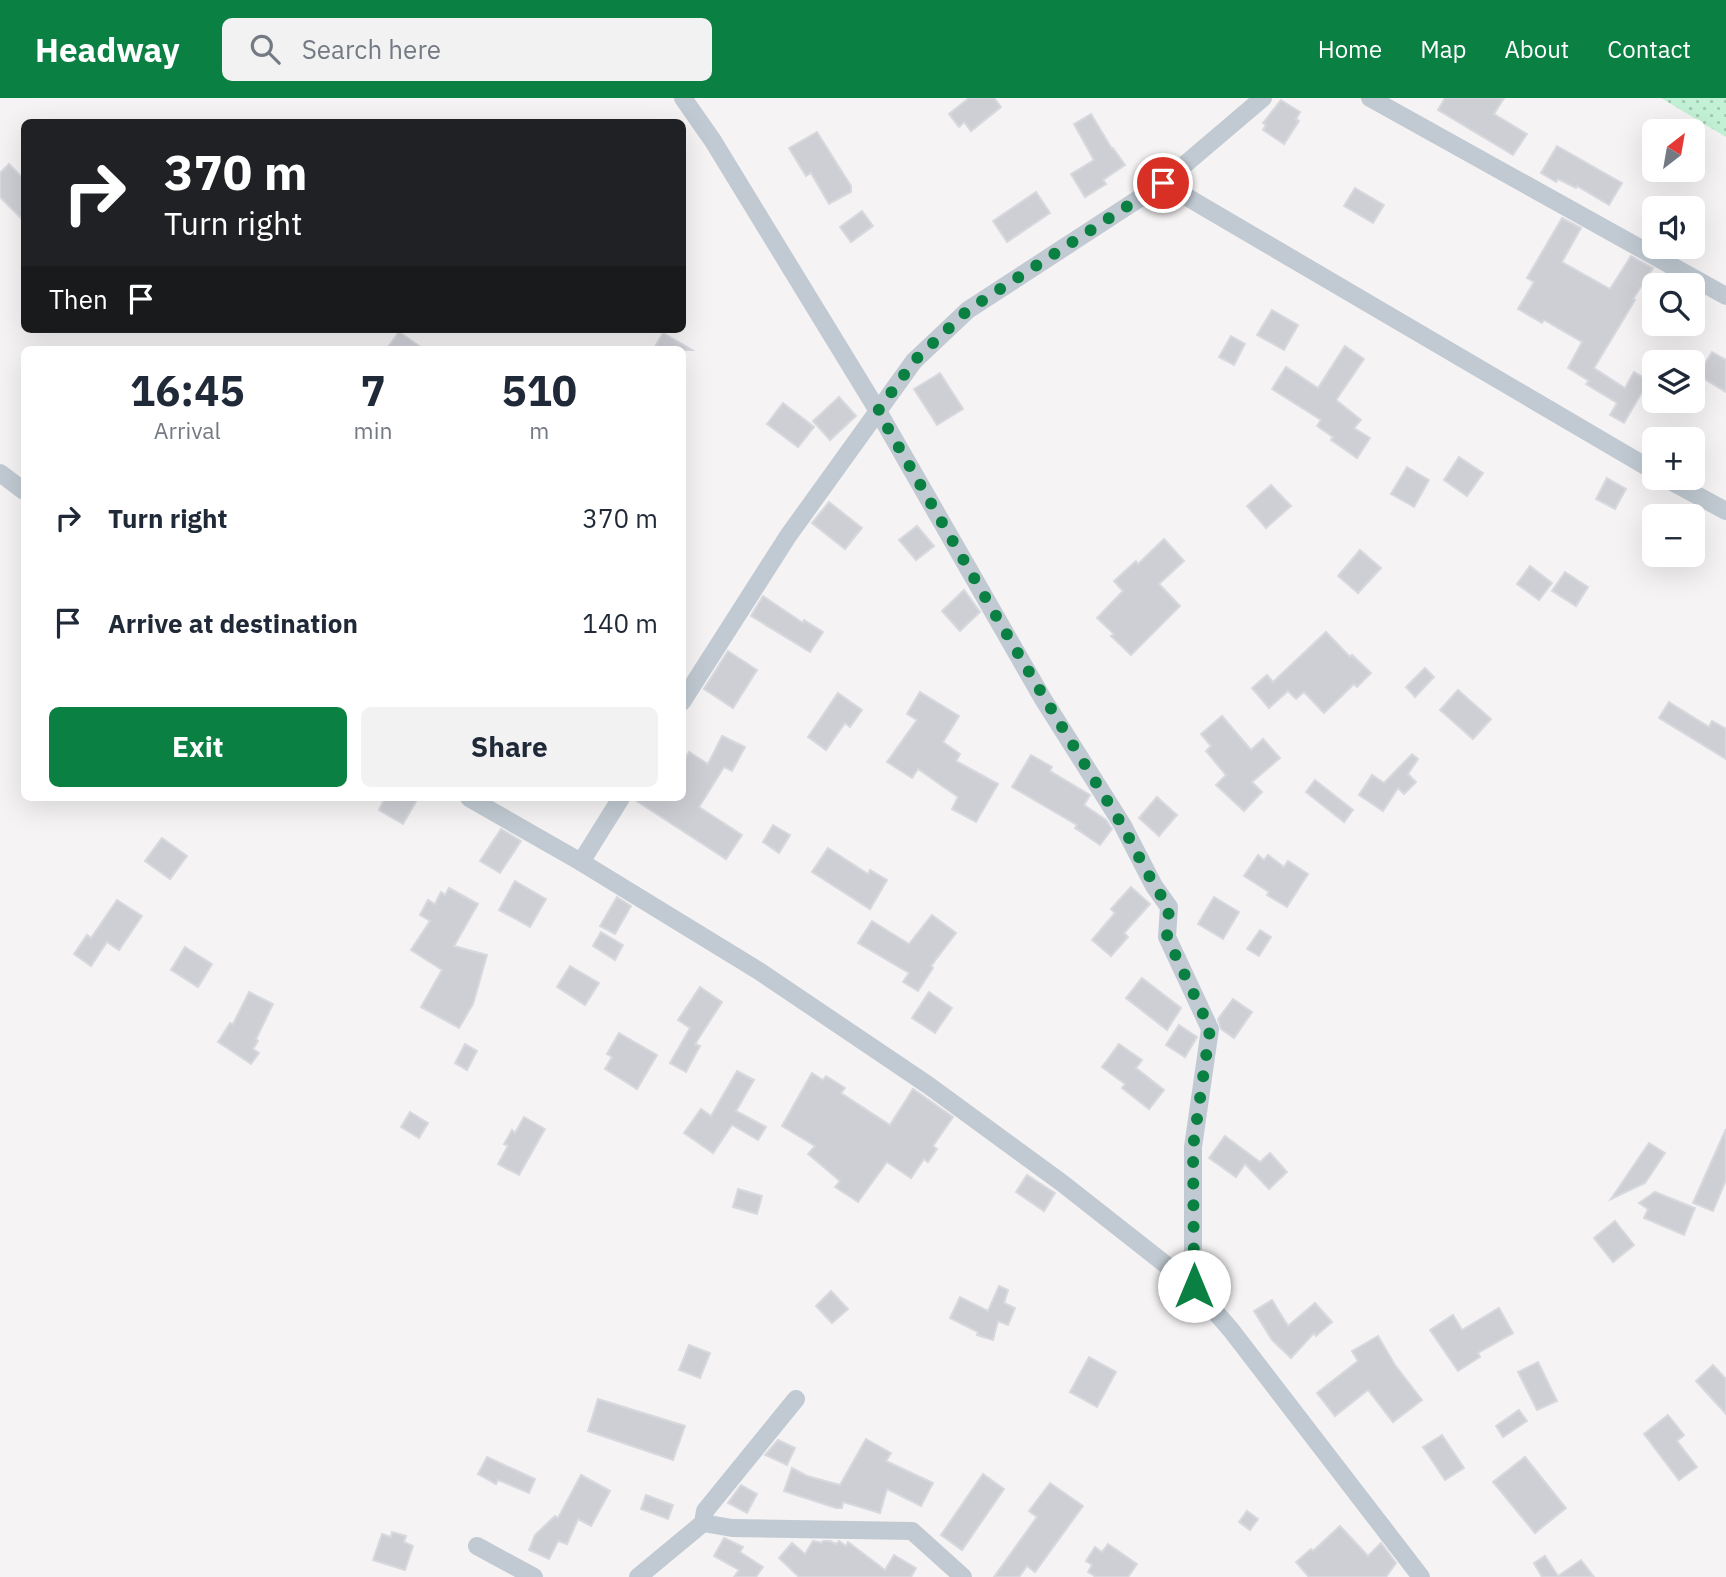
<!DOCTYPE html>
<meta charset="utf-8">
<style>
body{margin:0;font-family:"IBM Plex Sans",sans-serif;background:#f2f2f3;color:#1f2937;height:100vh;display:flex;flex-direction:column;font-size:26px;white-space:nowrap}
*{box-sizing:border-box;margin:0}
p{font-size:23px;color:#747a83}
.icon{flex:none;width:38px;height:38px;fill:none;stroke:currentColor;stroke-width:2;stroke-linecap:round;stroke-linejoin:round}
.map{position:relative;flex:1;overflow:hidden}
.side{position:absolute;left:21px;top:248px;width:665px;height:455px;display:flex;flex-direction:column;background:#fff;border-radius:10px;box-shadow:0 7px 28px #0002}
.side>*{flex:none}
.banner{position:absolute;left:21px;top:21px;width:665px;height:214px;border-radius:10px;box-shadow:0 7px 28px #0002;background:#202124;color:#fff;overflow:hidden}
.needle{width:46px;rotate:31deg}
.fabs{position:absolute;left:1642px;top:21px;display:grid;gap:14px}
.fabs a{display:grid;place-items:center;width:63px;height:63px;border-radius:10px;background:#fff;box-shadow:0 7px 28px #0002;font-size:35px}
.pin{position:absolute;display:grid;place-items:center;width:60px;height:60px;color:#fff;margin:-30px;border:4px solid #fff;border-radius:50%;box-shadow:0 2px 7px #0007}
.me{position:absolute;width:77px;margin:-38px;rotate:0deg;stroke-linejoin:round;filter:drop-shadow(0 0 5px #0008)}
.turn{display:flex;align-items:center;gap:24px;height:147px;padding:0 28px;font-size:32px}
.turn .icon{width:91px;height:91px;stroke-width:2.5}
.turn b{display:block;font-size:49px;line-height:60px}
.then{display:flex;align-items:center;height:66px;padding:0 28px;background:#0003;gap:14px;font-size:26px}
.eta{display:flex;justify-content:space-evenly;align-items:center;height:119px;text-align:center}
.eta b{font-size:42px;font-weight:700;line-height:49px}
.button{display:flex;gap:14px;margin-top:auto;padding:14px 28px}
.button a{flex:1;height:80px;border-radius:10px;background:#0b8043;color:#fff;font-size:28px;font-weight:700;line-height:80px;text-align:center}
.button a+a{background:#f2f2f3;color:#1f2937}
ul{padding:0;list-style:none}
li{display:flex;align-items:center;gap:21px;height:105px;padding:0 28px}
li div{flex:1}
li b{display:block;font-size:26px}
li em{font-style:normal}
header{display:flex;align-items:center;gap:42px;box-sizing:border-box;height:98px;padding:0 35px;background:#0b8043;color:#fff}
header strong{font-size:33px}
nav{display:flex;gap:38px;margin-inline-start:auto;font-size:24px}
.search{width:490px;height:63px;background:#f2f2f3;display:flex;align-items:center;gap:18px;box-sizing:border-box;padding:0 24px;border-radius:10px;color:#747a83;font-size:26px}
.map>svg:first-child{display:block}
.grass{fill:url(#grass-dots)}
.building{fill:#cdcfd5;stroke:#d7d9de;stroke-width:2}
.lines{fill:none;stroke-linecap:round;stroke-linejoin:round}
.street{stroke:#c1cad2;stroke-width:18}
.route{stroke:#0b8043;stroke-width:12;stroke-dasharray:0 21.6}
</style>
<header>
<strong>Headway</strong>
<div class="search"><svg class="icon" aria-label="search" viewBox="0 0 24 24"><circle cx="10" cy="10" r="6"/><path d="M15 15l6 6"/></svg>Search here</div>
<nav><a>Home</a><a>Map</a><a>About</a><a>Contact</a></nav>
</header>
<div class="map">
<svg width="1726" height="1479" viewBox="0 0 1726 1479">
<defs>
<pattern id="grass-dots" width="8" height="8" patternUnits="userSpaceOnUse" patternTransform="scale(1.75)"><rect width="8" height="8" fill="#c3f1d5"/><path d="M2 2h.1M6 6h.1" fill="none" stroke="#a0c6b0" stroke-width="1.8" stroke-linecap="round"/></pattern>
</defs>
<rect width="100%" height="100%" fill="#f5f3f3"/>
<polygon class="grass" points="1661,0 1726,0 1726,39"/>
<g class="building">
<polygon points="969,0 994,0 1001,9 971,33 964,24 959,29 949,16"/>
<polygon points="1445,0 1504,0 1494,16 1527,36 1513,57 1438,12"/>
<polygon points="1281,2 1300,14 1296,21 1299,23 1284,46 1263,32 1266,27 1263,25"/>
<polygon points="1091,16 1112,51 1113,50 1125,67 1103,82 1106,86 1085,99 1071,76 1094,62 1074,26"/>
<polygon points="817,34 851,88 851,94 829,106 811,75 806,78 789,50"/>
<polygon points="1557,48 1622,85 1609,107 1577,88 1576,90 1558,81 1556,84 1541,75"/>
<polygon points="9,66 24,81 24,123 0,99 0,75"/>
<polygon points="1355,90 1384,107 1373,125 1344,108"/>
<polygon points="1036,94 1050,115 1007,144 993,123"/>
<polygon points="862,113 873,128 851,144 840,129"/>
<polygon points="1562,120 1581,130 1562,164 1610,191 1631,158 1653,170 1633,201 1635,202 1594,270 1625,290 1634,274 1654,285 1654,301 1642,294 1624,325 1610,317 1617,305 1586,286 1589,283 1568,270 1582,244 1544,222 1542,225 1518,211 1534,184 1527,180"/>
<polygon points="1272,212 1298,227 1284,252 1257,237"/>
<polygon points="399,234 425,252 386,252"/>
<polygon points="663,235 692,252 653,252"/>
<polygon points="1231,238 1245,246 1234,267 1219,259"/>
<polygon points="1345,248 1364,261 1336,302 1361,322 1354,330 1370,340 1357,360 1331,342 1333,339 1317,328 1321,322 1272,291 1286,269 1318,290"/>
<polygon points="1712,254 1726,262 1726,294 1698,277"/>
<polygon points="940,275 963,311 937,327 914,291"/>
<polygon points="839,299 856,318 830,342 813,323"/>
<polygon points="783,305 814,329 798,349 767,326"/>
<polygon points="1459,359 1483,375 1467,398 1444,382"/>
<polygon points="1407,369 1429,382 1414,409 1391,396"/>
<polygon points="1607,380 1626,391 1615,411 1596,401"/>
<polygon points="1271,387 1291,408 1266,430 1247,408"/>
<polygon points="829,404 862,430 845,451 812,425"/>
<polygon points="917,428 934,448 916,462 899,442"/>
<polygon points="1164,441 1184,463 1159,486 1180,508 1131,557 1111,538 1114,536 1097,520 1123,493 1114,483 1136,463 1138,466"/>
<polygon points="1360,452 1381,470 1358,495 1338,478"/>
<polygon points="1530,468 1552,485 1539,502 1517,486"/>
<polygon points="1565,474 1588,489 1576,508 1552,493"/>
<polygon points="964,492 980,514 960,533 942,513"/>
<polygon points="763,498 803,525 804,522 823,534 810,554 751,518"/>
<polygon points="1326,534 1350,559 1352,557 1371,575 1357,589 1354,586 1324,615 1304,594 1296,601 1288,593 1269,610 1252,590 1267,577 1273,584"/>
<polygon points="728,553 757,572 733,610 704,591"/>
<polygon points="1425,570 1434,579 1415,599 1406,589"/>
<polygon points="1458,592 1491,621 1473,641 1440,612"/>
<polygon points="920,594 959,618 943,644 960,656 956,663 998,686 976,724 952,711 958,699 918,671 912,680 887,664 917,622 907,616"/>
<polygon points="838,595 862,612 850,629 845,625 826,652 808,639"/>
<polygon points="1669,604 1709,629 1712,623 1726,631 1726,661 1659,620"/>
<polygon points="1222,618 1251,652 1263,641 1280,660 1252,684 1262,694 1244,713 1216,687 1226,677 1206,653 1211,648 1201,636"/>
<polygon points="722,638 745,649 732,673 724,669 699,709 742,737 726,761 632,700 682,700 682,666 689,654 708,666"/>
<polygon points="1412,656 1418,661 1408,676 1416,684 1404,696 1398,690 1383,713 1359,697 1372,677 1384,685"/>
<polygon points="1031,657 1052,669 1050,673 1090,697 1084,707 1106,722 1112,731 1100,747 1075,730 1077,727 1012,689"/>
<polygon points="1315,682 1353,712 1344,724 1306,694"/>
<polygon points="1157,699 1177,717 1159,738 1139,720"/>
<polygon points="385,700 418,700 403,726 379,712"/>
<polygon points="773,727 790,737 779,755 763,744"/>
<polygon points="501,731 521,743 500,775 480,763"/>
<polygon points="162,740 187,758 170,781 145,763"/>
<polygon points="828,750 868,776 870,772 887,782 870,811 812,774"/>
<polygon points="1258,757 1264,762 1268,757 1284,769 1288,763 1308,776 1287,809 1267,797 1269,794 1244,778"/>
<polygon points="515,783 546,801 530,829 499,812"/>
<polygon points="1131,789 1150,806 1124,835 1128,839 1111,858 1092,842 1115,815 1111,811"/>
<polygon points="449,790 478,806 454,848 487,857 473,906 459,930 421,909 442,872 411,852 430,823 420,817 428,802 435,806 441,794 445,797"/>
<polygon points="617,799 631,808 615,836 600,828"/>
<polygon points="1214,799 1239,814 1223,841 1198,826"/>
<polygon points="117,802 142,818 119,852 107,844 91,868 74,856 87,837 91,840"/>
<polygon points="932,817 956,835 931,868 933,870 918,893 903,884 909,875 858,845 872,823 909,846"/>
<polygon points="1260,832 1271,839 1259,858 1247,851"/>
<polygon points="601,834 623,847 615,862 593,848"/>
<polygon points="185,849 212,866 198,889 171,872"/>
<polygon points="570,868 599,885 585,907 557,889"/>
<polygon points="1142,880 1181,910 1167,932 1126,900"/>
<polygon points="700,889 722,904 695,946 700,948 686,974 670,965 690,930 678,922"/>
<polygon points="249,894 273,906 256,941 258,943 253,951 259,955 251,966 218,944 230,925 233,926"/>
<polygon points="929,894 952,910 935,935 912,920"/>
<polygon points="1233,901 1252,914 1234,940 1221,931 1218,921"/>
<polygon points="1179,927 1197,939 1185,959 1166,947"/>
<polygon points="619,935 657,957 637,991 605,971 612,959 607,956"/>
<polygon points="465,946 477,953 467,972 455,965"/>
<polygon points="1119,946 1142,962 1136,970 1164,992 1149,1011 1122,990 1125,986 1102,969"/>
<polygon points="737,973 754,982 736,1013 766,1029 758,1042 732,1027 713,1055 684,1035 701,1011 711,1018"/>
<polygon points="812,975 823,982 826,978 845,990 841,995 890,1027 913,991 953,1019 933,1048 937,1051 928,1064 924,1061 911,1080 887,1064 858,1104 835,1089 840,1083 808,1056 815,1048 782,1028"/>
<polygon points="410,1014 428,1025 419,1040 401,1029"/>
<polygon points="524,1019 545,1031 519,1077 498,1066 508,1048 504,1046 512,1032 515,1035"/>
<polygon points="1726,1031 1726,1082 1713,1113 1693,1105"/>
<polygon points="1225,1038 1260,1064 1270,1055 1287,1074 1269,1091 1245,1066 1236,1079 1209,1060"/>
<polygon points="1649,1045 1665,1055 1645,1085 1611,1101"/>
<polygon points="1027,1077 1055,1095 1044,1113 1016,1094"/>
<polygon points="738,1091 762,1098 757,1116 733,1109"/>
<polygon points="1655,1094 1695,1110 1684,1137 1644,1120 1648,1111 1639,1105"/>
<polygon points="1615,1123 1634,1147 1613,1164 1594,1140"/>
<polygon points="999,1188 1008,1192 1004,1205 1015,1210 1008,1227 998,1223 993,1242 977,1237 978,1234 950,1220 960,1199 988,1213"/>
<polygon points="831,1193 848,1211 832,1225 816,1208"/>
<polygon points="1272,1202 1288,1228 1315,1205 1332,1224 1316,1238 1314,1235 1291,1260 1272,1242 1254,1213"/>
<polygon points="1499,1210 1513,1235 1478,1255 1480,1259 1458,1273 1430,1232 1453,1217 1462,1232"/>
<polygon points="1378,1238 1395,1267 1422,1302 1393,1324 1368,1292 1335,1318 1317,1295 1358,1263 1352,1253"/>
<polygon points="689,1247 710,1255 700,1280 679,1272"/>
<polygon points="1089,1259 1116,1274 1097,1309 1070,1294"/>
<polygon points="1538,1264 1557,1303 1537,1312 1518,1274"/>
<polygon points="1713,1267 1726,1281 1726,1316 1696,1283"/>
<polygon points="598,1301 685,1328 673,1362 588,1333"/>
<polygon points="1519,1312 1527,1323 1503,1339 1496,1328"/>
<polygon points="1668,1317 1684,1337 1677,1343 1697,1369 1679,1382 1644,1336"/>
<polygon points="1442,1337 1464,1370 1445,1382 1423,1349"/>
<polygon points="866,1341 891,1355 886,1363 933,1385 921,1408 887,1391 880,1415 843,1404 842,1410 836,1410 784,1393 792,1370 807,1378 840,1387"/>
<polygon points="778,1342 795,1350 787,1367 765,1357"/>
<polygon points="487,1359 535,1381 529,1395 498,1382 496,1386 478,1376"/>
<polygon points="1525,1359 1566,1410 1535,1435 1493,1384"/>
<polygon points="983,1376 1004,1391 962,1452 941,1437"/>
<polygon points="581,1377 610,1393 591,1428 578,1421 567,1446 558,1443 549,1461 529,1452 535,1437 555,1418 558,1420"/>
<polygon points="1050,1385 1083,1408 1035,1474 1027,1468 1019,1479 994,1479 1037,1419 1029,1413"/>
<polygon points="741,1387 757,1396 747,1415 728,1405"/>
<polygon points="646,1397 673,1407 668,1421 641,1411"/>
<polygon points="1247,1413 1258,1421 1250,1432 1239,1424"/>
<polygon points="1340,1428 1368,1458 1381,1445 1396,1465 1386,1479 1309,1479 1296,1464 1311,1451 1313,1453"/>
<polygon points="392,1434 406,1438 404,1444 413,1448 405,1472 373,1462 382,1436 391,1439"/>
<polygon points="724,1440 743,1449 740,1454 763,1469 756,1479 734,1479 739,1472 714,1458"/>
<polygon points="813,1443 822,1445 823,1443 830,1443 836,1446 839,1443 846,1448 848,1444 885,1472 894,1457 916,1470 911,1479 799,1479 779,1460 792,1445 805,1456"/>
<polygon points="1108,1446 1137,1466 1128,1479 1096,1479 1088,1474 1092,1467 1086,1463 1095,1449 1102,1454"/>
<polygon points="1545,1458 1558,1478 1581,1462 1594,1479 1542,1479 1534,1465"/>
</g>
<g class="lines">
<g class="street">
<polyline points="683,0 713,43 878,313 1043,601 1122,726 1154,788 1169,809 1167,839 1210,931 1193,1049 1193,1188"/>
<polyline points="1370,0 1726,198"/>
<polyline points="1163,85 1654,373"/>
<polyline points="0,375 24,393"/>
<polyline points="1665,380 1726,413"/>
<polyline points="682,604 788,438 914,263 968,212 1163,85 1263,0"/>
<polyline points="469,700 581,764 759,873 928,987 1062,1085 1193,1188 1231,1232 1421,1479"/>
<polyline points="581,764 621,700"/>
<polyline points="703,1425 732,1430 912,1433 963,1479"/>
<polyline points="477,1448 534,1479"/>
<polyline points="638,1479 703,1425 705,1413 796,1301"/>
</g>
</g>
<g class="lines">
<path class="route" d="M1163 85 968 212 914 263 878 313C955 447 1031 581 1113 712 1133 744 1147 779 1169 809L1167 839 1210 931 1193 1049 1194 1188"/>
</g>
</svg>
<div class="fabs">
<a><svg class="needle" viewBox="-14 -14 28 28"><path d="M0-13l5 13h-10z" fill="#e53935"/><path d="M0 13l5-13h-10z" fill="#747a83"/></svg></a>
<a><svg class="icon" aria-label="sound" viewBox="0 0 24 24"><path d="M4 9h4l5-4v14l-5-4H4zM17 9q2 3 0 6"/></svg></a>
<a><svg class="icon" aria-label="search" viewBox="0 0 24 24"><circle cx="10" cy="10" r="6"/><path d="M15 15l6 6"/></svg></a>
<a><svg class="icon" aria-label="layers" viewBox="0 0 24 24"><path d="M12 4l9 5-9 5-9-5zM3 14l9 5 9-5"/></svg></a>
<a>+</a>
<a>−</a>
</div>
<div class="pin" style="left:1163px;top:85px;background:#d93025"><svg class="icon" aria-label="arrive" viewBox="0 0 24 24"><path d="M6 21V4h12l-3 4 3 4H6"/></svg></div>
<svg class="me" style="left:1194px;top:1188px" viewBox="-20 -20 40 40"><circle r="19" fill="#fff"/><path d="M0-13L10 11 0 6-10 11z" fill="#0b8043"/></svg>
<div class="banner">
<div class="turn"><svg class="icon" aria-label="right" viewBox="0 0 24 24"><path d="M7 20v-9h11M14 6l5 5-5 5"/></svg><div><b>370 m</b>Turn right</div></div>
<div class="then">Then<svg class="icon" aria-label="arrive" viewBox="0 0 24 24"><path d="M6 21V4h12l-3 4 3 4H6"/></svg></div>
</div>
<section class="side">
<div class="eta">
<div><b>16:45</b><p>Arrival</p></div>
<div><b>7</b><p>min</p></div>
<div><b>510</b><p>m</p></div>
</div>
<ul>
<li><svg class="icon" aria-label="right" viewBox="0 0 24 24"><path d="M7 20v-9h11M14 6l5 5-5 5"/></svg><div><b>Turn right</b></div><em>370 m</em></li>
<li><svg class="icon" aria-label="arrive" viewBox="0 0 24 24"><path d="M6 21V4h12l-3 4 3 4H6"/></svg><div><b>Arrive at destination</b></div><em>140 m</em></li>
</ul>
<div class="button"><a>Exit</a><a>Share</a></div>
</section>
</div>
